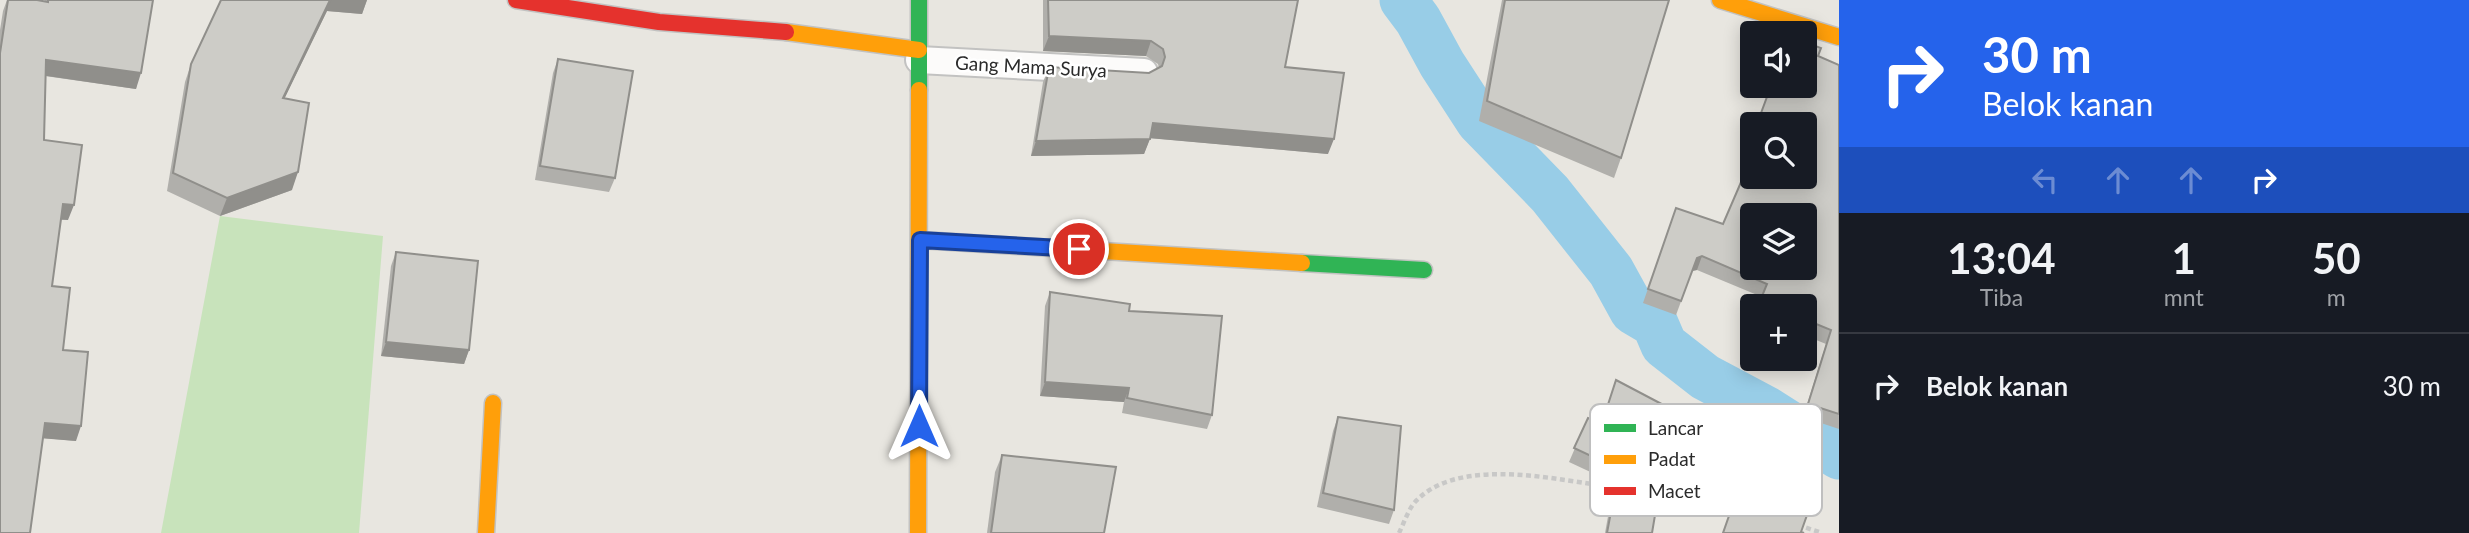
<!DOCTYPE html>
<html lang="id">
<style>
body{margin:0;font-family:Lato,sans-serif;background:#242831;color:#f1f3f6;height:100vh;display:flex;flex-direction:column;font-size:26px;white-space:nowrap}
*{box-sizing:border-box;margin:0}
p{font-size:23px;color:#9ea1a6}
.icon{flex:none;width:38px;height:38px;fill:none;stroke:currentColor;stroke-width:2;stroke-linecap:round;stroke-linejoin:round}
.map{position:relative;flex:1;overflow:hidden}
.details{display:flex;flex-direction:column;background:#171b24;width:630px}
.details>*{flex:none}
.top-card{background:#2563eb;color:#fff;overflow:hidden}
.buttons{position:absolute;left:1740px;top:21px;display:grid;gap:14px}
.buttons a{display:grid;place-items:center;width:77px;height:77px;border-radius:7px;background:#171b24;box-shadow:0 4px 18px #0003;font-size:35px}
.pin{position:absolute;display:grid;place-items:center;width:60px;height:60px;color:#fff;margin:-30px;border:4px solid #fff;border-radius:50%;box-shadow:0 2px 7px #0007}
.me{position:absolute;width:77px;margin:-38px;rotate:0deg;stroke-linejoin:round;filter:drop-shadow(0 0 5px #0008)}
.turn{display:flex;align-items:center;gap:24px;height:147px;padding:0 28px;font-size:32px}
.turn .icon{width:91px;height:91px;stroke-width:2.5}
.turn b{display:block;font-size:49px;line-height:60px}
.lanes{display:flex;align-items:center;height:66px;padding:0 28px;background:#0003;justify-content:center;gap:35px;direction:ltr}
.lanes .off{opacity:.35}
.eta{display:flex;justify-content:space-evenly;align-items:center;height:119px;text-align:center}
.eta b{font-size:42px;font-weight:700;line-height:49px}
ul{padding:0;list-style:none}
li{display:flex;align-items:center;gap:21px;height:105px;padding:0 28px;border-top:2px solid #363941}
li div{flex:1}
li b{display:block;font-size:26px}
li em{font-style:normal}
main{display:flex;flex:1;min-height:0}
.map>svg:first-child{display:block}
.green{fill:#c8e3bb}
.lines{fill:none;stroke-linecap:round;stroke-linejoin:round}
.canal{stroke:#98cde7;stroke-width:47}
.lane-casing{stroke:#c2c2c1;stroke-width:30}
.fast-casing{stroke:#c2c2c1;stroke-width:19}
.slow-casing{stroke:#c2c2c1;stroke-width:19}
.jam-casing{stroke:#c2c2c1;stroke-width:19}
.path{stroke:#c8c8c7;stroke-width:4.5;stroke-dasharray:5 3.5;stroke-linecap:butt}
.lane{stroke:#fcfbfa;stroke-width:26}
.fast{stroke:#30b455;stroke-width:16}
.slow{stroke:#ff9f0a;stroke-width:16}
.jam{stroke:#e5322d;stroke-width:16}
.wall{fill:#b0afab}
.shaded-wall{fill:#908f8b}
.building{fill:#cdccc7;stroke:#908f8b;stroke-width:2;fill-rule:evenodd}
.route-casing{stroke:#184099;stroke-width:18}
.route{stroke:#2563eb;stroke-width:12}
.labels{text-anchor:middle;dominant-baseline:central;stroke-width:5;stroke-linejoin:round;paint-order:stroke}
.street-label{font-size:19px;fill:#2b2b2b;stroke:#fff}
.key{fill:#fff;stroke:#bfbfbf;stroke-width:2}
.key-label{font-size:19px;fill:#2b2b2b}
</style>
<main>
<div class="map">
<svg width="1839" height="533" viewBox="0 0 1839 533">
<rect width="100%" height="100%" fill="#e8e6e0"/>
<polygon class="green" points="220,216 383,236 359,533 161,533"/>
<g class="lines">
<polyline class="canal" points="1403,0 1418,20 1442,64 1479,121 1550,194 1611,271 1633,311 1655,324 1664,345 1705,377 1767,410 1839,456"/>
<defs>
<polyline id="lane" points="919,60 1144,72"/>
<g id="fast">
<polyline points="919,90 919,0"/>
<polyline points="1302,263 1424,270"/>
</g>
<g id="slow">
<polyline points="1720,0 1839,37"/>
<polyline points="786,32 919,50"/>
<polyline points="920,240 1302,263"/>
<polyline points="486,533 493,403"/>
<polyline points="918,533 919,90"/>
</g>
<polyline id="jam" points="516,0 659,22 786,32"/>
</defs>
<use href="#lane" class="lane-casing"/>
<use href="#fast" class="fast-casing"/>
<use href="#slow" class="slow-casing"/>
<use href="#jam" class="jam-casing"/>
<g class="path">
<polyline points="1656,492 1713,499 1736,506"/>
<polyline points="1798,525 1822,533"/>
<path d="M1399 533C1404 523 1409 507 1417 500 1462 455 1561 481 1619 488"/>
</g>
<use href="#lane" class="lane"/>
<use href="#fast" class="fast"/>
<use href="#slow" class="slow"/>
<use href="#jam" class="jam"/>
</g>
<g class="wall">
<polygon points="7,0 37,0 44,1 45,0 153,0 136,89 45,76 44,140 68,220 61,220 52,286 63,350 76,441 43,438 0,533 0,30 3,11"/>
<polygon points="221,0 367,0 362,14 327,11 284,99 292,190 220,216 167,191 185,82 191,64"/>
<polygon points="1043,0 1298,0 1285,67 1328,154 1150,138 1144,154 1031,156 1043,82 1049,67 1149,73 1159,68 1158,64 1146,56 1043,51"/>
<polygon points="1502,0 1669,0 1621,158 1614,178 1479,121"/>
<polygon points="1818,56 1839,65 1839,429 1803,417 1826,344 1804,335 1804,306 1758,306 1762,297 1697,270 1692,271 1676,315 1643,303 1676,208 1723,224 1745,172 1740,171 1752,139"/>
<polygon points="558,59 615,178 609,192 535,180 553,73"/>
<polygon points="396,252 469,350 464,364 381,356 391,266"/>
<polygon points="1050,292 1129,311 1212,415 1207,429 1122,413 1124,402 1040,396 1045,306"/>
<polygon points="1338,417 1394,510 1389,524 1317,507 1333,431"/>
<polygon points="1588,418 1744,464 1726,499 1663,465 1652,533 1605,533 1614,483 1569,462"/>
<polygon points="1002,455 1104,533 987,533 995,472"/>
</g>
<g class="shaded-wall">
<polygon points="330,0 367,0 362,14 327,11 276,116 283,98"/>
<polygon points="1049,36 1151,41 1146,56 1043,51"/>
<polygon points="46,60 141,73 136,89 40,75"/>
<polygon points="1153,123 1334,139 1328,154 1148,138"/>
<polygon points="1150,139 1144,154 1031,156 1036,141"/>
<polygon points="298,172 292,190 220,216 227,198"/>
<polygon points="63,204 74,205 68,220 57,219"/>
<polygon points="1702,256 1697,270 1692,271 1676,315 1697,258"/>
<polygon points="386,342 469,350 464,364 381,356"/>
<polygon points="1045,382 1129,388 1124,402 1040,396"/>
<polygon points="45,423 81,426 76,441 39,438"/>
<polygon points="1749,450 1744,464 1726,499 1731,485"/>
</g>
<g class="building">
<polygon points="8,0 37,0 48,2 48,0 153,0 141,73 46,60 44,140 82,145 74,205 63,204 52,286 70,288 63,350 88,352 81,426 45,423 30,533 0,533 0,53"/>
<polygon points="221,0 330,0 283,98 309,103 298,172 227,198 173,173 191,64"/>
<polygon points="1048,0 1298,0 1285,67 1344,73 1334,139 1153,123 1150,139 1036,141 1049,67 1149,73 1162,66 1165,57 1163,49 1151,41 1049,36"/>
<polygon points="1505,0 1669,0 1621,158 1487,101"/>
<path d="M1804 42 1821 48 1818 56 1839 65V414L1808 404 1831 330 1804 319V306H1774L1760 301 1767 284 1702 256 1697 258 1681 301 1648 289 1676 208 1723 224 1751 159 1745 157 1752 139V177H1804V124H1757L1771 86H1804ZM1752 215H1804V268H1752Z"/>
<polygon points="558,59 633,71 615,178 540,166"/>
<polygon points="396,252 478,261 469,350 386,342"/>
<polygon points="1050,292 1130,304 1129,311 1222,316 1212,415 1127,398 1129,388 1045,382"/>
<polygon points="1616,380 1749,450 1731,485 1666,450 1652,533 1607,533 1619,469 1574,448 1588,418 1602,423"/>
<polygon points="1338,417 1401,426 1394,510 1323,493"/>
<polygon points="1002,455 1116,467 1104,533 991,533"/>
<polygon points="1738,490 1807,515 1801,532 1804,533 1723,533"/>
</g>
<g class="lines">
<defs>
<polyline id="route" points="919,426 920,240 1079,249"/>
</defs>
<use href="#route" class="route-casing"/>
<use href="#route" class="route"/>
</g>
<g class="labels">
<g class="street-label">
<text transform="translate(1031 66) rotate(3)">Gang Mama Surya</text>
</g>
</g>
<rect x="1590" y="404" width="232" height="112" rx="10" class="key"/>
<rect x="1604" y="424" width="32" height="8" fill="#30b455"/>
<rect x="1604" y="455" width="32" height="9" fill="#ff9f0a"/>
<rect x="1604" y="487" width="32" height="8" fill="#e5322d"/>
<g class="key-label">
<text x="1648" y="435">Lancar</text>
<text x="1648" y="466">Padat</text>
<text x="1648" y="498">Macet</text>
</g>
</svg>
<div class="buttons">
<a><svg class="icon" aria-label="sound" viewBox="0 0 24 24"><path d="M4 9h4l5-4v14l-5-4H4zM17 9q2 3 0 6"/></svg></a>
<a><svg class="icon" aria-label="search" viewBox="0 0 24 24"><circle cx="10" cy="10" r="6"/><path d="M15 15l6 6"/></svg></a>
<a><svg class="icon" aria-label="layers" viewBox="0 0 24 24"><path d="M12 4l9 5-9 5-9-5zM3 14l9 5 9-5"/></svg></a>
<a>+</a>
</div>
<div class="pin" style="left:1079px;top:249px;background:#d93025"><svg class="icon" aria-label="arrive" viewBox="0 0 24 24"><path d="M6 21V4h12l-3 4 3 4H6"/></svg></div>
<svg class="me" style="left:919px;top:426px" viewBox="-20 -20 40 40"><path d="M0-17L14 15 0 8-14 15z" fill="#2563eb" stroke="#fff" stroke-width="4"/></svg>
</div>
<section class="details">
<div class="top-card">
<div class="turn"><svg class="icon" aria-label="right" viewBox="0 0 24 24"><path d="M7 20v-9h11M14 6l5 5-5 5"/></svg><div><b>30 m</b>Belok kanan</div></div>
<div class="lanes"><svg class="icon off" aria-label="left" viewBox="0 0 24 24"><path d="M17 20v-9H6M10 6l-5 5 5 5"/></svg><svg class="icon off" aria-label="ahead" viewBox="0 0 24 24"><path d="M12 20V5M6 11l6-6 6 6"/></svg><svg class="icon off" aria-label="ahead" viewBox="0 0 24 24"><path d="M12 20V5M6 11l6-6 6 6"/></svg><svg class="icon" aria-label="right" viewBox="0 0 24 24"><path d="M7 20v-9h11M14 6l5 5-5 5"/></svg></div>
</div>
<div class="eta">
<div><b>13:04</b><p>Tiba</p></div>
<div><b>1</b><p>mnt</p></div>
<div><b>50</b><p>m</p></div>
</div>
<ul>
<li><svg class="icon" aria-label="right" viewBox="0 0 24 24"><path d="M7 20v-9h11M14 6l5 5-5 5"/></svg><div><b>Belok kanan</b></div><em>30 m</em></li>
</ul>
</section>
</main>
